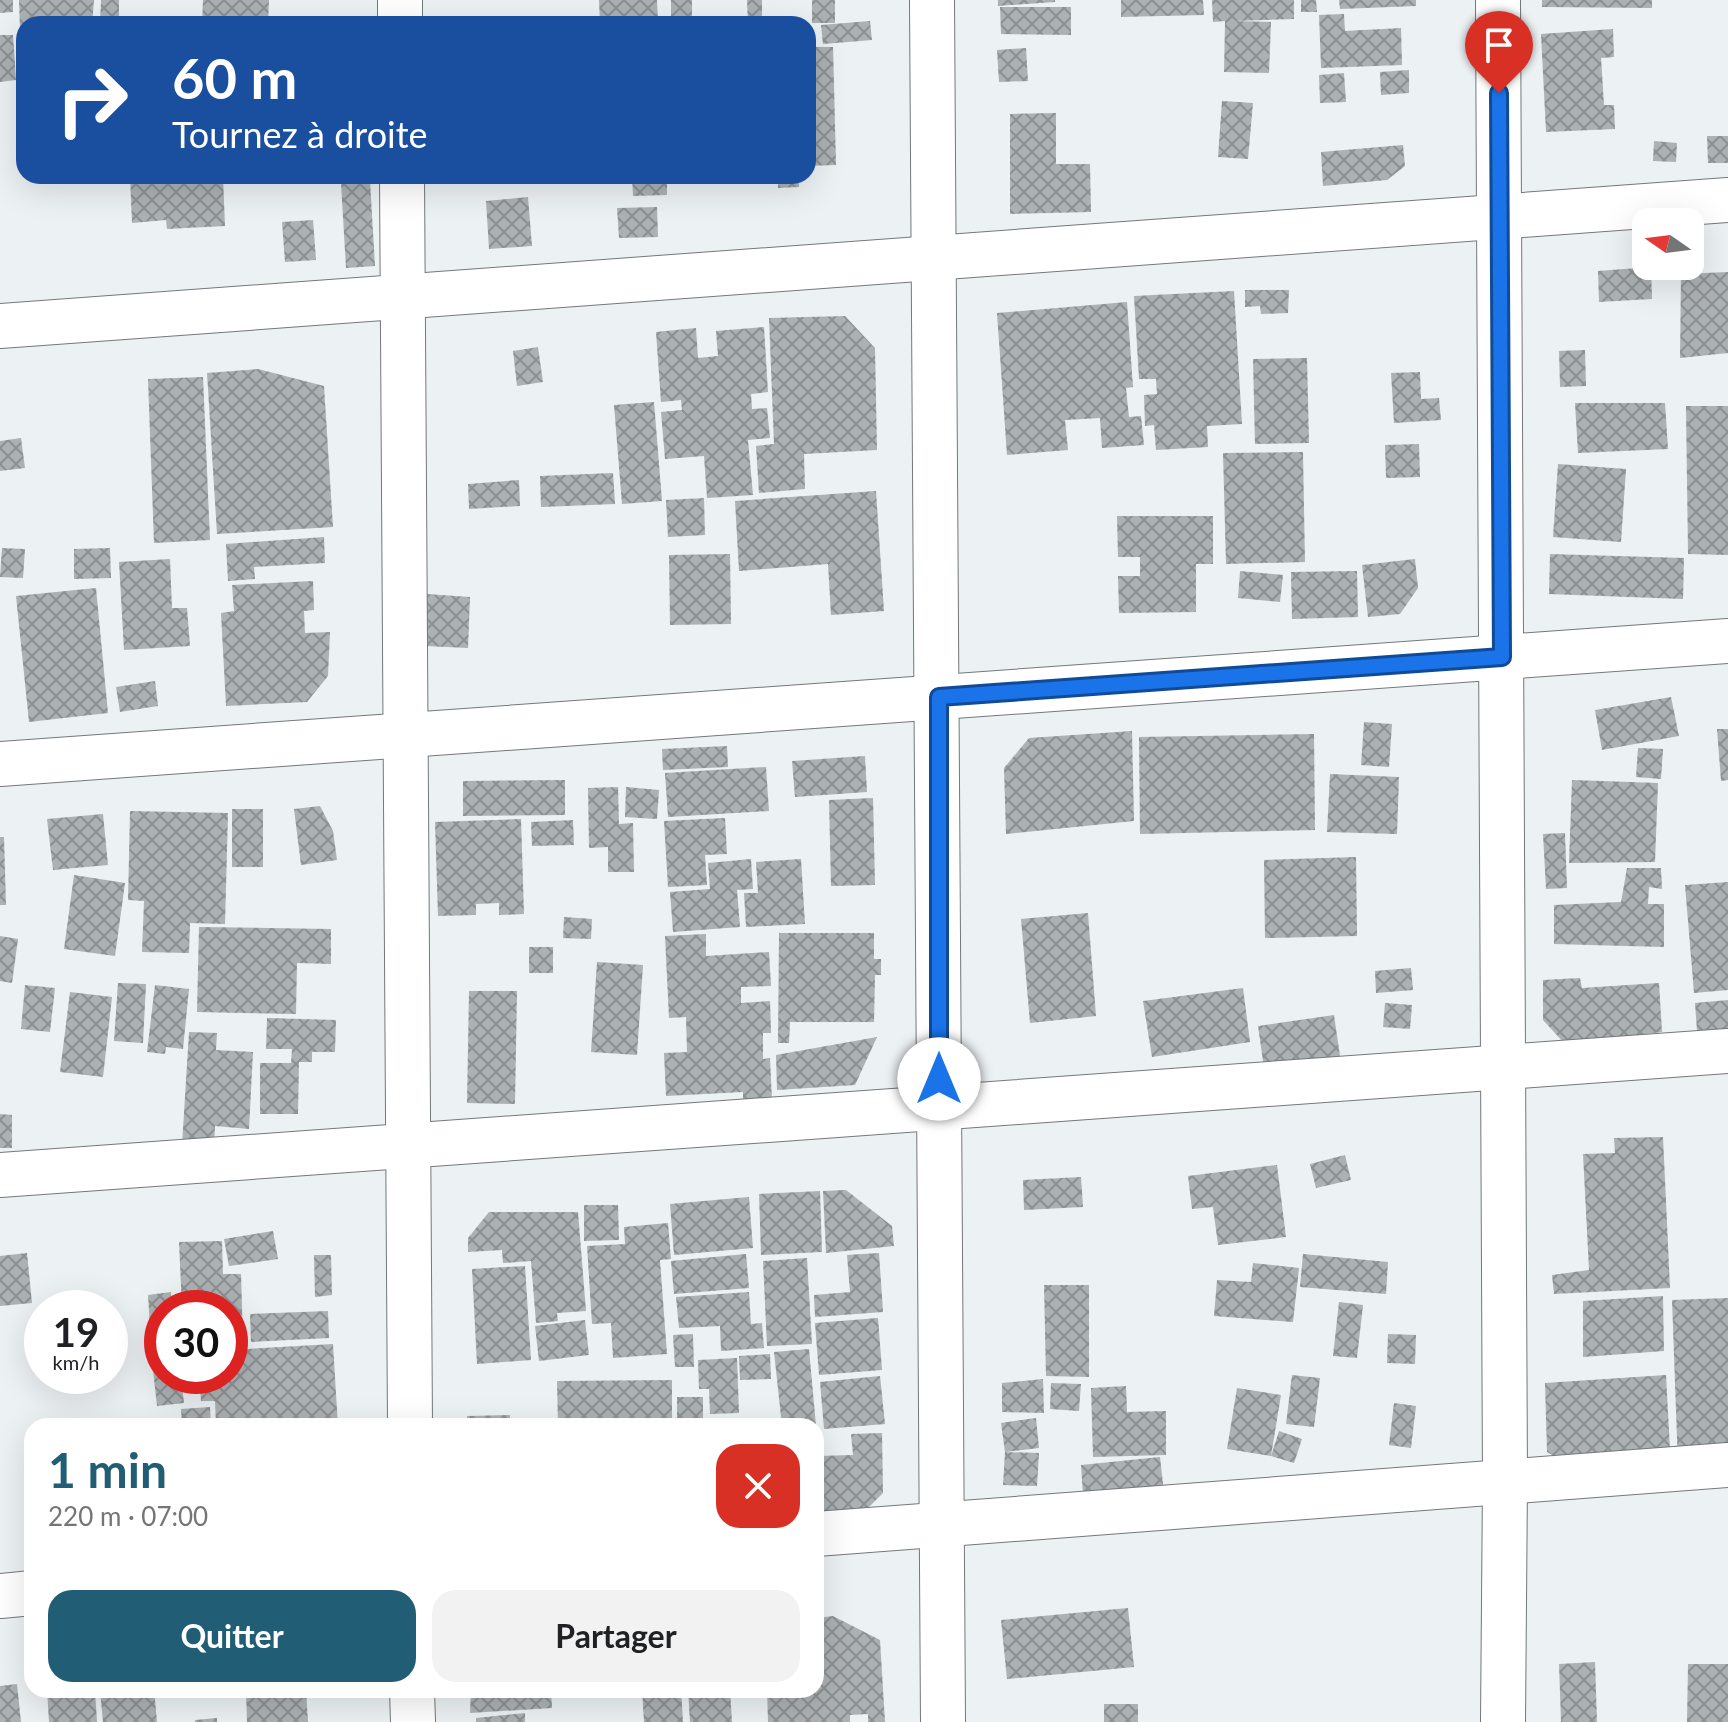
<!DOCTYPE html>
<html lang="fr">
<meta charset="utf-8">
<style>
body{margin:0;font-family:Lato,sans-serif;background:#f2f2f2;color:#202124;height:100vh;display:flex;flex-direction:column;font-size:30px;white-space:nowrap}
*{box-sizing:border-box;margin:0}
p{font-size:26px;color:#757577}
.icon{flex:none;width:44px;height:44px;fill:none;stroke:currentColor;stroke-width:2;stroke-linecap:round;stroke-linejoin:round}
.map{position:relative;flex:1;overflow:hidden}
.sheet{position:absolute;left:24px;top:1418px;width:800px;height:280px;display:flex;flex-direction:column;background:#fff;border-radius:24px;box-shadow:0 8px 32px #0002}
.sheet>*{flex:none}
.guide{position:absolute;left:16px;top:16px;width:800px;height:168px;border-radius:24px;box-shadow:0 8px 32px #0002;background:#1a4fa0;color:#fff;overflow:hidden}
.needle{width:52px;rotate:284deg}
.tools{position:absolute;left:1632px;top:208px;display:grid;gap:16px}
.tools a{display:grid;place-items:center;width:72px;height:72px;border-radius:16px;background:#fff;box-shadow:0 8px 32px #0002;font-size:40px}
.speed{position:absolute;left:24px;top:1290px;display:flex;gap:16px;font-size:40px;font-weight:700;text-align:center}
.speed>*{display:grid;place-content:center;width:104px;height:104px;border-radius:50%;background:#fff;box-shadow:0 8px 32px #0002;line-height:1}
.speed small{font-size:20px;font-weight:400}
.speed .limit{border:12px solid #d22;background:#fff;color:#111}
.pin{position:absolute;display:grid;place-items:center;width:68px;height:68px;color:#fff;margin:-82px -34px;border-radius:50% 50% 50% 0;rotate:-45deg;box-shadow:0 0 8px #0007}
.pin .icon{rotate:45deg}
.me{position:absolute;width:88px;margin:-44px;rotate:0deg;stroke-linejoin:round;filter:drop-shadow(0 0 6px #0008)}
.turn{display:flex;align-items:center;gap:28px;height:168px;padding:0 24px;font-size:36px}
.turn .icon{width:104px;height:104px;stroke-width:2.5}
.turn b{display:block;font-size:56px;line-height:68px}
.round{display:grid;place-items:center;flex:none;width:84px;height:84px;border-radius:24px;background:#f2f2f2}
.summary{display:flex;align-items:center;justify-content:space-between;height:136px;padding:0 24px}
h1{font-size:48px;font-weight:700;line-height:60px;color:#215d75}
.button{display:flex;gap:16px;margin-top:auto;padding:16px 24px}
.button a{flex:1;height:92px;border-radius:24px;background:#215d75;color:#fff;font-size:32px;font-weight:700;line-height:92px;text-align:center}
.button a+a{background:#f2f2f2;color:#202124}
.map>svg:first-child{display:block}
.building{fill:url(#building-cross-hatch)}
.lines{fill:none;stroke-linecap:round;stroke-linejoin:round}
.minor-casing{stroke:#73787a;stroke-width:46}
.minor{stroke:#fff;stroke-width:44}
.route-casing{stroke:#114b97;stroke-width:20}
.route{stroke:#1a73e8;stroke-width:14}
</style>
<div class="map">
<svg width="1728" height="1722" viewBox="0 0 1728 1722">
<defs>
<pattern id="building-cross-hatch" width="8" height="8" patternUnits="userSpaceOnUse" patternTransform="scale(2)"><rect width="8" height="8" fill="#acb1b4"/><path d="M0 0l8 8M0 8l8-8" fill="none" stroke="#8c9093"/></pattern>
</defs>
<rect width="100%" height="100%" fill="#ecf1f4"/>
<g class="building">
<polygon points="0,0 13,0 13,12 0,13"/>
<polygon points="19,0 94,0 92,24 24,24 21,62"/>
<polygon points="101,0 119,0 119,24 100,24"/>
<polygon points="203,0 269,0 268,24 202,24"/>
<polygon points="599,0 657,0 658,24 600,24"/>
<rect x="671" y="0" width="21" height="19"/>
<polygon points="747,0 762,0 762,24 748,24"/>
<rect x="812" y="0" width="23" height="23"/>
<polygon points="998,0 1055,0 1055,2 998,6"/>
<polygon points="1121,0 1203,0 1204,15 1121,17"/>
<polygon points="1212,0 1294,0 1294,19 1234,21 1271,22 1269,73 1224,72 1225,21 1213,22"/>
<polygon points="1301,0 1316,0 1317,12 1301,12"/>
<polygon points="1339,0 1416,0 1416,6 1340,9"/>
<polygon points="1542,0 1652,0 1652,8 1542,7"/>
<polygon points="1000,7 1071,7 1071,35 1001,34"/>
<polygon points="1344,14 1345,31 1401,28 1402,65 1321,68 1319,15"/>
<polygon points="870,21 872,40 823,44 821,25"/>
<polygon points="1613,29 1614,57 1601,58 1604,105 1614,105 1615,129 1546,132 1541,34"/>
<polygon points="0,35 13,35 16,80 0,82"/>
<polygon points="808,47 833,47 836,165 808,166"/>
<polygon points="1026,48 1028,81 999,82 997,50"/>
<polygon points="1409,70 1409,93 1381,95 1380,72"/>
<polygon points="1344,73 1346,102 1320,103 1319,75"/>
<polygon points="1222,101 1253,103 1248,159 1218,157"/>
<polygon points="1056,113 1056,164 1090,164 1091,212 1010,214 1010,114"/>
<polygon points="1707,136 1728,136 1728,163 1708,163"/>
<polygon points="1654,141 1677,143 1676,162 1653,161"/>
<polygon points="1403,145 1405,166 1387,180 1323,186 1321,152"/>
<polygon points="130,176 223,176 225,226 167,229 166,220 132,223"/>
<polygon points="632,176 667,176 667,195 633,196"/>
<polygon points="778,176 799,176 799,187 778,188"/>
<polygon points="370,181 375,266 346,268 341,183"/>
<polygon points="528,197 532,246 489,249 486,201"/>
<polygon points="657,207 658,237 619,238 617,208"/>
<polygon points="313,220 316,260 285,262 282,222"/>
<polygon points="1651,267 1652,299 1599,302 1598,271"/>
<polygon points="1728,272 1728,353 1680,358 1681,274"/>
<polygon points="1245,290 1289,290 1288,313 1261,314 1260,306 1245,307"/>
<polygon points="1234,291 1242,424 1207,426 1208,447 1156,450 1154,425 1145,426 1144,395 1157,394 1156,379 1139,379 1134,296"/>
<polygon points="1127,302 1133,387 1126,388 1129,417 1141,416 1144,445 1102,448 1100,418 1065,420 1068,450 1007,455 997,313"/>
<polygon points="845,316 875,348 877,450 804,454 805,489 759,493 756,446 774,444 769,318"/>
<polygon points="764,327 768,392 751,394 752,409 767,408 770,438 748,440 753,495 707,498 704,456 665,459 661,412 682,410 681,400 661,402 656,332 696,328 698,358 718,356 716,331"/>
<polygon points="538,347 543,382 517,386 513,351"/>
<polygon points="1585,350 1586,386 1560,387 1559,351"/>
<polygon points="1307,358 1309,443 1255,444 1253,359"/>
<polygon points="258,369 324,386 333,527 217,534 207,373"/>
<polygon points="1420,372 1421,399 1439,398 1441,420 1394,423 1391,373"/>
<polygon points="203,377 210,540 154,543 148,379"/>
<polygon points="654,402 662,501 622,504 614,405"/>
<polygon points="1575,403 1665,403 1668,449 1578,453"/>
<polygon points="1686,406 1728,406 1728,555 1688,554"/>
<polygon points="21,438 25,468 0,471 0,441"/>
<polygon points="1419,444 1420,477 1386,478 1385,445"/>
<polygon points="1303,452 1305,562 1226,564 1223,453"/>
<polygon points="1558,464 1626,469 1621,542 1553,537"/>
<polygon points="613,473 615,504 541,507 540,476"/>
<polygon points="519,480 520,506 469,509 468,484"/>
<polygon points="876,491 884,611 831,615 828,564 739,571 735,501"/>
<polygon points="704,498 705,535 668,537 666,500"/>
<polygon points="1117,516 1213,516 1213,564 1196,564 1196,612 1119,613 1118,576 1140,576 1140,557 1118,557"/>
<polygon points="324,537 325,563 254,567 255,579 228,581 226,544"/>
<polygon points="2,548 25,549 23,578 0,577"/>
<polygon points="110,548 111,578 74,579 74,549"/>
<polygon points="730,554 731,624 670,625 669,555"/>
<polygon points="1550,554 1684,558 1683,599 1549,594"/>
<polygon points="170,559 172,608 187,608 190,646 124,650 119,562"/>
<polygon points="1415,559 1418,588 1400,614 1368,617 1362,565"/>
<polygon points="1240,571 1283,575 1280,602 1238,598"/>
<polygon points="1357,571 1358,617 1292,619 1291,572"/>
<polygon points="313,581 314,610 304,611 305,633 330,632 328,676 307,702 226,706 221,613 234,611 232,585"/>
<polygon points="96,588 108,713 29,722 16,596"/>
<polygon points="427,594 470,597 468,648 425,646"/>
<polygon points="155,681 158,706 120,712 116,687"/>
<polygon points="1671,697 1679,736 1602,750 1595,710"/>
<polygon points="1364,722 1392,724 1389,767 1361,765"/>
<polygon points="1717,729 1728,729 1728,780 1721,781"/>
<polygon points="1132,731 1134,821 1006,834 1004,768 1029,738"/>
<polygon points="1314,734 1315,830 1140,834 1139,737"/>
<polygon points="727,746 728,767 663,770 662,749"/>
<polygon points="1638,748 1663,749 1661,779 1636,777"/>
<polygon points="865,756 867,792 795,797 792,761"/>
<polygon points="766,767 769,811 668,817 665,773"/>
<polygon points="1330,774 1399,777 1397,834 1327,832"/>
<polygon points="565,780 565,815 463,816 463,781"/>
<polygon points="1572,780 1658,783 1655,862 1569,863"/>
<polygon points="618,787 619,824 633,823 634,872 608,872 608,847 589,848 588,788"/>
<polygon points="626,787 659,790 657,819 625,817"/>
<polygon points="873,798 875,885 831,886 829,800"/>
<polygon points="320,806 333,831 337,860 301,865 294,809"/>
<rect x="232" y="809" width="31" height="58"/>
<polygon points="130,811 228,813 225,924 190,923 189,953 142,952 144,901 128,900"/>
<polygon points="103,814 108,865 53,870 47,819"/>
<polygon points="725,818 727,854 705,855 707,885 668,887 664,821"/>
<polygon points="521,819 524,914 499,915 499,903 476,904 476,915 438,916 435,822"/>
<polygon points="573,820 574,845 532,846 531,822"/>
<polygon points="1565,833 1567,888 1546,889 1543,834"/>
<polygon points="0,837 4,837 6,905 0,905"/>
<polygon points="1356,857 1357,936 1265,938 1264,860"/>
<polygon points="751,859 753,889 737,890 740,927 673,932 670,892 710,889 708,863"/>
<polygon points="801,859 805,924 746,927 744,893 758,893 756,862"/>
<polygon points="1627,868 1661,868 1662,889 1649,887 1648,904 1664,904 1664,947 1554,944 1554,905 1621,902"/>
<polygon points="74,875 125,883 115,956 64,949"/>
<polygon points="1728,882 1728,990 1694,993 1685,885"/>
<polygon points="1088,913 1096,1016 1030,1023 1021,919"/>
<polygon points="564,917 592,919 591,939 563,938"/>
<polygon points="199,927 331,929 331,964 297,963 296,1014 197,1012"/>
<polygon points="779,933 874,933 874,959 881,959 881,975 875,975 874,1022 790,1022 789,1043 778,1043"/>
<polygon points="706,934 706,956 769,952 771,986 741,987 741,1003 770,1001 771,1033 763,1033 763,1059 770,1058 772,1101 743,1103 743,1092 666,1096 664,1053 687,1052 686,1017 669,1018 665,936"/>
<polygon points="0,936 18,939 12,983 0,981"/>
<rect x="529" y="947" width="24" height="26"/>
<polygon points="597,962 643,965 637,1055 591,1052"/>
<polygon points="1411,968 1413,990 1376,993 1375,971"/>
<polygon points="1580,978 1582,988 1659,983 1662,1032 1565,1044 1543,1020 1543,980"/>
<polygon points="118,983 146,984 143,1043 114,1041"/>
<polygon points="25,985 55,988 50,1032 21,1029"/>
<polygon points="155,985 189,989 183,1049 166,1047 165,1054 147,1052"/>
<polygon points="1243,988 1250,1042 1152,1057 1143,1001"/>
<polygon points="469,991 517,991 515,1104 467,1103"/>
<polygon points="70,992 112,997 103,1077 60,1072"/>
<polygon points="1728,1000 1728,1029 1697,1031 1695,1003"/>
<polygon points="1385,1003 1412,1005 1410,1029 1383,1027"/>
<polygon points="1334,1015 1340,1056 1264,1068 1258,1026"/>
<polygon points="267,1018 336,1020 335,1052 312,1052 312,1062 299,1062 298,1114 260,1114 260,1063 291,1063 292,1049 266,1049"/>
<polygon points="189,1032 217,1033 216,1050 253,1052 249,1129 215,1126 214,1147 182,1145"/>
<polygon points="877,1037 855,1085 777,1090 776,1055"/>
<polygon points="0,1114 12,1115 12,1148 0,1148"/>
<polygon points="1663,1137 1670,1288 1554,1294 1552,1275 1589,1270 1583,1154 1615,1153 1614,1138"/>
<polygon points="1345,1155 1351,1180 1316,1188 1310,1164"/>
<polygon points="1277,1165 1286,1237 1218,1245 1213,1207 1192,1209 1188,1176"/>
<polygon points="1081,1177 1083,1207 1024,1210 1023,1180"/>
<polygon points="846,1190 892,1226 894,1246 826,1253 823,1191"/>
<polygon points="820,1191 822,1252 761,1255 759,1194"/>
<polygon points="749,1197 753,1248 674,1255 670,1204"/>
<polygon points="584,1205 618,1205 619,1240 584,1241"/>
<polygon points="489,1212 578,1212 586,1311 557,1313 558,1321 536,1323 531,1261 503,1263 502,1250 468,1252 468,1238"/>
<polygon points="668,1223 671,1259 660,1260 667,1354 613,1358 611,1323 592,1324 587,1246 625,1244 624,1227"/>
<polygon points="273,1231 278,1259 229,1266 224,1239"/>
<polygon points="222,1241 223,1274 241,1274 243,1342 230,1343 230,1308 182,1308 179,1242"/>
<polygon points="27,1253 32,1303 0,1306 0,1256"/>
<polygon points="879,1253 883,1312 815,1317 814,1295 850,1292 847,1255"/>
<polygon points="746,1254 749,1288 674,1294 671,1261"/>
<polygon points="1303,1254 1388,1262 1386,1294 1300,1287"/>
<polygon points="314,1255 331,1255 332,1295 315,1297"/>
<polygon points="807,1258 812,1344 767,1346 763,1261"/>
<polygon points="1253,1263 1299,1268 1293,1322 1214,1316 1217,1280 1251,1282"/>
<polygon points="525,1266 531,1360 477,1364 472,1269"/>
<polygon points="1044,1285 1089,1285 1089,1377 1046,1376"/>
<polygon points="171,1292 172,1308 162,1308 162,1325 150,1326 148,1295"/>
<polygon points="749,1292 751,1324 762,1323 764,1348 721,1351 720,1326 679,1328 676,1297"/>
<polygon points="1663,1296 1664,1351 1583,1357 1583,1301"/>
<polygon points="1728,1298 1728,1463 1678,1466 1672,1300"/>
<polygon points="1339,1302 1363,1305 1357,1358 1333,1356"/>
<polygon points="328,1311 329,1338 251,1342 250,1314"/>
<polygon points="878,1318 882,1370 819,1375 815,1323"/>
<polygon points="585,1320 589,1355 539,1361 535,1326"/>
<polygon points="162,1332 162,1376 181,1376 184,1403 157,1406 149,1334"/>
<polygon points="693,1334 694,1367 675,1367 673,1335"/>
<polygon points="1388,1334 1416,1335 1415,1364 1387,1363"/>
<polygon points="333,1344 338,1426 216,1426 215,1401 201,1401 199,1376 230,1376 230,1350"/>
<polygon points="809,1349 816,1426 782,1426 774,1352"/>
<polygon points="770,1354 771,1379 740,1380 739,1356"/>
<polygon points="737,1358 739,1413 710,1414 709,1389 699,1389 698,1360"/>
<polygon points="1292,1375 1320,1378 1314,1427 1286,1424"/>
<polygon points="1666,1375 1671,1468 1582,1472 1547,1452 1545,1383"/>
<polygon points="880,1376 885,1424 824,1429 820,1382"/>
<polygon points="1043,1379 1044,1413 1002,1412 1002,1383"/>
<polygon points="672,1380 672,1424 558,1425 557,1381"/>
<polygon points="1051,1383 1081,1384 1079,1411 1050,1409"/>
<polygon points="1126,1386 1127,1412 1166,1411 1166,1455 1093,1457 1091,1388"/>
<polygon points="1237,1388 1281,1395 1271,1456 1227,1449"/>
<rect x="677" y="1397" width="26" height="29"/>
<polygon points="1394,1403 1416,1406 1411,1448 1389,1445"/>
<polygon points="210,1407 211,1426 182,1426 181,1409"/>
<polygon points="510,1415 510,1426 467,1426 467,1416"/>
<polygon points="1036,1418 1039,1448 1005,1452 1001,1423"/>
<polygon points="1279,1431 1302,1439 1294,1463 1271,1456"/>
<polygon points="882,1433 883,1493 855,1521 816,1522 817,1456 853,1455 851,1434"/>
<polygon points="1005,1452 1039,1453 1037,1486 1003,1485"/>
<polygon points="1160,1457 1165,1502 1084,1511 1081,1465"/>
<polygon points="1128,1608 1134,1667 1007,1679 1001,1620"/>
<polygon points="833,1616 880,1640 885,1722 868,1722 868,1714 850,1715 850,1722 768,1722 767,1690 816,1690 816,1618"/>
<polygon points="1595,1662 1597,1722 1561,1722 1559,1664"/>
<polygon points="1688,1664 1728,1664 1728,1722 1687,1722"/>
<polygon points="17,1684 21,1722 0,1722 0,1686"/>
<polygon points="47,1690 95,1690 97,1722 49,1722"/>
<polygon points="100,1690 154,1690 157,1722 103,1722"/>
<polygon points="246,1690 306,1690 308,1722 247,1722"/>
<polygon points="471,1690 551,1690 552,1708 470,1713"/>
<polygon points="642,1690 681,1690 683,1722 644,1722"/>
<polygon points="688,1690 730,1690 732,1722 690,1722"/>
<rect x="1104" y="1704" width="34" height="18"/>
<polygon points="525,1713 525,1722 476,1722 476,1718"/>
<polygon points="217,1718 217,1722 195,1722 195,1720"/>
</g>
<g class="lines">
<defs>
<g id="minor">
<polyline points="400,0 400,24"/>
<polyline points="932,0 943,1722"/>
<polyline points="1498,0 1505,1482 1503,1722"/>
<polyline points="402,176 410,1426"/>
<polyline points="0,326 1728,200"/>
<polyline points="0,764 1728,641"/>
<polyline points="0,1175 1728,1051"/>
<polyline points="816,1534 1728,1465"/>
<polyline points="0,1596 32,1593"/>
<polyline points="412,1690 413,1722"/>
</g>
</defs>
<use href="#minor" class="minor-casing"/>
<use href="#minor" class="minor"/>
</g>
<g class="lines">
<defs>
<polyline id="route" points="939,1079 939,697 1502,657 1499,93"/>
</defs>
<use href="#route" class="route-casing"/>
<use href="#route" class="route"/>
</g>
</svg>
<div class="tools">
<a><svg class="needle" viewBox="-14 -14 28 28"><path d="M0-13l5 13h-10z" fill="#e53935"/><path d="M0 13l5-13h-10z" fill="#757577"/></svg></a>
</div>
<div class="speed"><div>19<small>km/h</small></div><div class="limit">30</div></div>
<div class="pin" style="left:1499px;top:93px;background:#d93025"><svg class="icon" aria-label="arrive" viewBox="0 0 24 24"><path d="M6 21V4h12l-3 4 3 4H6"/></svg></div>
<svg class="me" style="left:939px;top:1079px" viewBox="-20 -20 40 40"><circle r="19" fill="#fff"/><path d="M0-13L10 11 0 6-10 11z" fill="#1a73e8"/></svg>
<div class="guide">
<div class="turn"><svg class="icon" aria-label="right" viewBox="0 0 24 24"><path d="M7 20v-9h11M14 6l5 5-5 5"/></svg><div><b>60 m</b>Tournez à droite</div></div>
</div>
<section class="sheet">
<div class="summary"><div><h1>1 min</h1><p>220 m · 07:00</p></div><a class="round" style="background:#d93025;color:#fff"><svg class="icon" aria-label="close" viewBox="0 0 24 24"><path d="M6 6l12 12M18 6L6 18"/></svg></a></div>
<div class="button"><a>Quitter</a><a>Partager</a></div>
</section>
</div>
